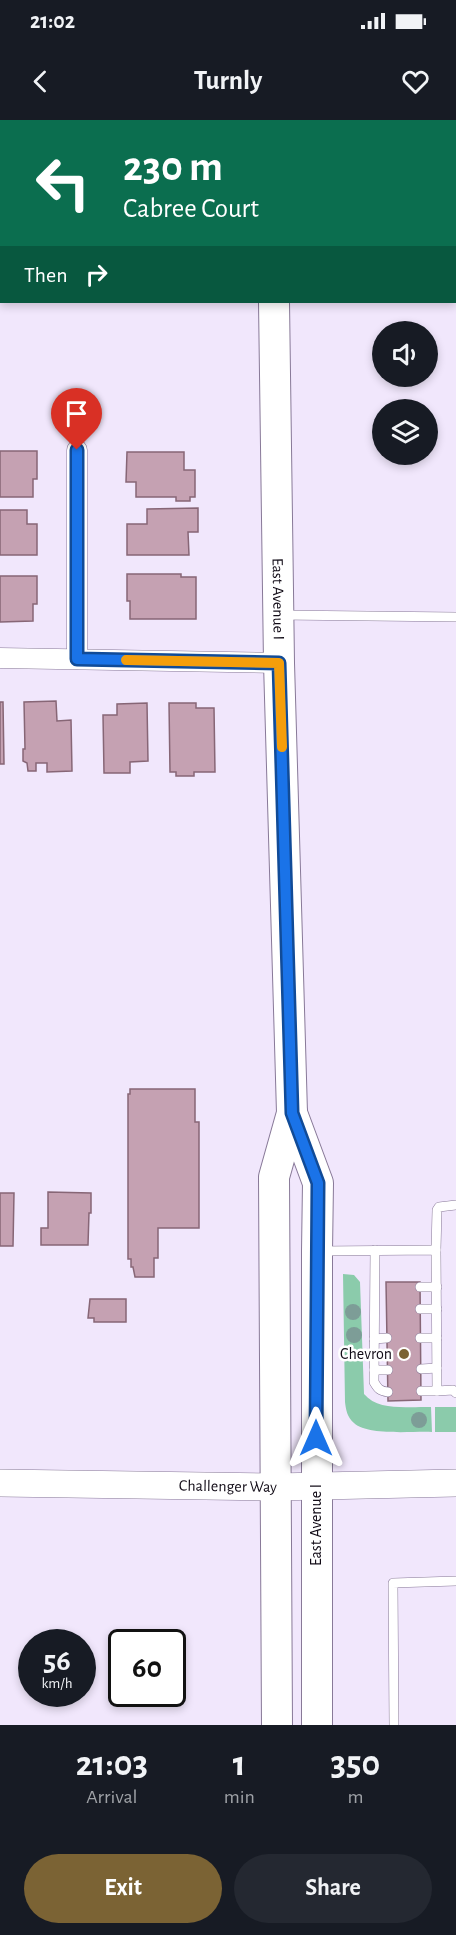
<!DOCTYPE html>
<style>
body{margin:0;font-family:"Alegreya Sans",sans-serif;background:#242831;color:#f1f3f6;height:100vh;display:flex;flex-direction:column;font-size:22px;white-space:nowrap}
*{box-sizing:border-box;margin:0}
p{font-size:20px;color:#9ea1a6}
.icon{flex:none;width:33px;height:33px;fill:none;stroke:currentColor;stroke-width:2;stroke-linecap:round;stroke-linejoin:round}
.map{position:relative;height:1605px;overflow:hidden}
.details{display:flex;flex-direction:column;background:#171b24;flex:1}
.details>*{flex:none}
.top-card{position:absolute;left:0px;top:0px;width:456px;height:183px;box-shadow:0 3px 9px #0003;background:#0b6e4f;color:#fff;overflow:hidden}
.tools{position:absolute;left:372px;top:201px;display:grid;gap:12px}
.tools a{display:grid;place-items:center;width:66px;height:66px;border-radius:50%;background:#171b24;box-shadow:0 3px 9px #0003;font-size:30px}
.speed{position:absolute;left:18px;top:1509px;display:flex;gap:12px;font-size:30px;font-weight:700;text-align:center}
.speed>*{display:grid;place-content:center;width:78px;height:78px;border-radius:50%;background:#171b24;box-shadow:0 3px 9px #0003;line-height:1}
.speed small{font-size:15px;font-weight:400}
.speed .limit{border:3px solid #111;border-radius:9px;background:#fff;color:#111}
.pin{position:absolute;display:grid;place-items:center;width:51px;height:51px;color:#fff;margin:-62px -26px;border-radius:50% 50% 50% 0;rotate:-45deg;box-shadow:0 0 6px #0007}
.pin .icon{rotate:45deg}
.me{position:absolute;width:66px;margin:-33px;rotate:0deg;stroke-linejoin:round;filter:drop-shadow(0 0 4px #0008)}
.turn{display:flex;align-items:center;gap:21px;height:126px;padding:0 24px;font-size:27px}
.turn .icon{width:78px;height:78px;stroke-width:2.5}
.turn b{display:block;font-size:42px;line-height:51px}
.then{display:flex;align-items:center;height:57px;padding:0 24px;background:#0003;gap:12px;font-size:22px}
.eta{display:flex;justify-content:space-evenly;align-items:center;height:102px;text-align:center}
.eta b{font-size:36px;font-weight:700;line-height:42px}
.primary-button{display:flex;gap:12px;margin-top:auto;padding:12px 24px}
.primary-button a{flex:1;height:69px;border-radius:36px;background:#7b6334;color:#fff;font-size:24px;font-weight:700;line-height:69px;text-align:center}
.primary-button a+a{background:#242831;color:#f1f3f6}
.status{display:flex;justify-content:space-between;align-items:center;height:42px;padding:0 30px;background:#171b24;direction:ltr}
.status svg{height:16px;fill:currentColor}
header{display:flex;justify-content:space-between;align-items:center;height:78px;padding:0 24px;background:#171b24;font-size:27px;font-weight:700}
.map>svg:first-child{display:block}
.green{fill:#8bcbab}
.building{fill:#c5a1b2;stroke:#876676;stroke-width:1.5}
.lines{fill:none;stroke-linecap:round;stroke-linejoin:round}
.lane-casing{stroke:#887998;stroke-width:10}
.street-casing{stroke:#887998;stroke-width:21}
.secondary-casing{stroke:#887998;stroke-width:28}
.primary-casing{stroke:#887998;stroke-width:32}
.lane{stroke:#fff;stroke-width:9}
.street{stroke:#fff;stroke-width:20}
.secondary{stroke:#fff;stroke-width:27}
.primary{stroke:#fff;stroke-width:30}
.tree{fill:#7d9d97}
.route-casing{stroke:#114b97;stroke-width:15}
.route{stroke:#1a73e8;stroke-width:10}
.slow{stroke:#f59e0b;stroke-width:10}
.poi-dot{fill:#7b6334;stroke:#fff;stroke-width:2}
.labels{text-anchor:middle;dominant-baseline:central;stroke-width:5;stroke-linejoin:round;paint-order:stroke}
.street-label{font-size:16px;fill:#100a15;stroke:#fff}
.poi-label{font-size:16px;fill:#100a15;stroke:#fff;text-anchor:end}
</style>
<div class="status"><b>21:02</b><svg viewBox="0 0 49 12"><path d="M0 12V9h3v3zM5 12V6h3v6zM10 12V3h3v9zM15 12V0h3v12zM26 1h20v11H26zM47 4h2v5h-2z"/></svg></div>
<header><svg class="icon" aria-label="back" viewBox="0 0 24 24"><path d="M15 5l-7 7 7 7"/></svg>Turnly<svg class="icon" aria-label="heart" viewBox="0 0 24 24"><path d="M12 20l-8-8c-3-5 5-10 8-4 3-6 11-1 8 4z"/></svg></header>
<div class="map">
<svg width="456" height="1605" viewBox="0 0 456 1605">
<rect width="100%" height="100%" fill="#f1e7fc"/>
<g class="green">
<path d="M343 1154 354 1155 360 1162 364 1274C379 1292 410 1286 431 1287L432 1312C412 1311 368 1316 354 1303 347 1297 346 1290 345 1282Z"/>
<rect x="435" y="1287" width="21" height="25"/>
</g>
<g class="building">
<polygon points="0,331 37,331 37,359 33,359 33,377 0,377"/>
<polygon points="127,332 184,332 184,350 195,350 195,377 190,377 190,381 176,381 176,377 136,377 136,362 126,362"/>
<polygon points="198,388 198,412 188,412 189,435 127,435 127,404 147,404 147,389"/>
<polygon points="0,390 27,390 27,404 37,404 37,435 0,435"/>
<polygon points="127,454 181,454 181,457 196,457 196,499 130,499 130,481 127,481"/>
<polygon points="0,456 37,456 37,484 33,484 33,501 0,502"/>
<polygon points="56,581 57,601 71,600 72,651 47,652 47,643 36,643 36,651 28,651 27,643 23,641 23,629 25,629 24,582"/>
<polygon points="0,582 3,582 4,644 0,644"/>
<polygon points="147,583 148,641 130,642 130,653 104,653 103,595 117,595 117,584"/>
<polygon points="169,583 196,583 196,588 214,588 215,652 194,652 194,656 176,656 176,652 170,652"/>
<polygon points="130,969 195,969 195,1002 199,1002 199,1108 158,1108 158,1138 154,1138 154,1157 135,1157 133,1147 131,1147 131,1139 128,1139 128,974 130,974"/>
<polygon points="48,1072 91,1073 91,1093 89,1093 88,1125 41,1125 41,1108 48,1108"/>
<polygon points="0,1073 14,1073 13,1126 0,1126"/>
<polygon points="386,1162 420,1162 421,1280 388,1281"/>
<polygon points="90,1179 126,1179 126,1202 94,1202 94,1198 88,1198"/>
</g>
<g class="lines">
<defs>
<g id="lane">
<polyline points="281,495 456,497"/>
<path d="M375 1130 374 1262C378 1269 380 1271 388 1272"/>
<polyline points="436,1130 437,1090 439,1087 456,1085"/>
<polyline points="320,1131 436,1130 437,1271 453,1270 456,1273"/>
<polyline points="420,1167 437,1167"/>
<polyline points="420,1189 437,1189"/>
<polyline points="420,1218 437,1218"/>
<polyline points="374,1219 387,1218"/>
<polyline points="421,1249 437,1248"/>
<polyline points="374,1250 388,1250"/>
<polyline points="421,1271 437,1271"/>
<polyline points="394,1605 393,1463 456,1461"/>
</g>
<g id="street">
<polyline points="77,330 77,539"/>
<polyline points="0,538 279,543"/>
</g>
<g id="secondary">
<path id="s1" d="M0 1363 276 1367 456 1363"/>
</g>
<g id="primary">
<polyline points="272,0 272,2"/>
<path id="s2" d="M274 182 279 543 292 993 274 1057 277 1605"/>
<polyline points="292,993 318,1063 317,1131 317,1605"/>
</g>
</defs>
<use href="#lane" class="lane-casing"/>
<use href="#street" class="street-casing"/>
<use href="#secondary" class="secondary-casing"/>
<use href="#primary" class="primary-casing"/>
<use href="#lane" class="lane"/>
<use href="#street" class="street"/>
<use href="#secondary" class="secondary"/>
<use href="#primary" class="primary"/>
</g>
<g class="tree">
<circle cx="353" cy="1192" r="8"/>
<circle cx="354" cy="1215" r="8"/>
<circle cx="419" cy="1300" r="8"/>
</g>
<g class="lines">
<defs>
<polyline id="route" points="77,330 77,539 279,543 292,993 318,1063 316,1318"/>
</defs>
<use href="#route" class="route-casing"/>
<use href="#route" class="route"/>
<polyline class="slow" points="126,540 279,543 282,627"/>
</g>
<circle class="poi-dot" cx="404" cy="1234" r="6"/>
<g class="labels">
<g class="street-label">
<text stroke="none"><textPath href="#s2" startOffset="297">East Avenue I</textPath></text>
<text stroke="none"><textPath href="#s1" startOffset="228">Challenger Way</textPath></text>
<text transform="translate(316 1405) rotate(-90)">East Avenue I</text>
</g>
<g class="poi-label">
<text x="392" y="1234">Chevron</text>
</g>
</g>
</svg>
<div class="tools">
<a><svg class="icon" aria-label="sound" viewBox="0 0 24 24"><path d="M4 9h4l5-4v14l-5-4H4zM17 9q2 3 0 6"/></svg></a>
<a><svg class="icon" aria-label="layers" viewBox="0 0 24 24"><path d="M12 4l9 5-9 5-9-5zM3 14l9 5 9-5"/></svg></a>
</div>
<div class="speed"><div>56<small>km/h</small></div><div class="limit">60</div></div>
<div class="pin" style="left:77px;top:330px;background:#d93025"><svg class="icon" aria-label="arrive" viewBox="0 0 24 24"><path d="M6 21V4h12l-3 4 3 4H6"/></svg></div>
<svg class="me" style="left:316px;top:1318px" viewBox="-20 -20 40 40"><path d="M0-17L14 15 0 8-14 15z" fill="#1a73e8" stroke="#fff" stroke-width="4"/></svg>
<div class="top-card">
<div class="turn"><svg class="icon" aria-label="left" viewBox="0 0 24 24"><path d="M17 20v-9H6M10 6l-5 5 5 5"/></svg><div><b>230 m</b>Cabree Court</div></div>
<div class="then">Then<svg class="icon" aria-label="right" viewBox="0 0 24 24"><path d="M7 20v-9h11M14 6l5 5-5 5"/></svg></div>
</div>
</div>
<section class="details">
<div class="eta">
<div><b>21:03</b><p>Arrival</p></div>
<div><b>1</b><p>min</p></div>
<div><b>350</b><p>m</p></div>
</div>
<div class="primary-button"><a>Exit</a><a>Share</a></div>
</section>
